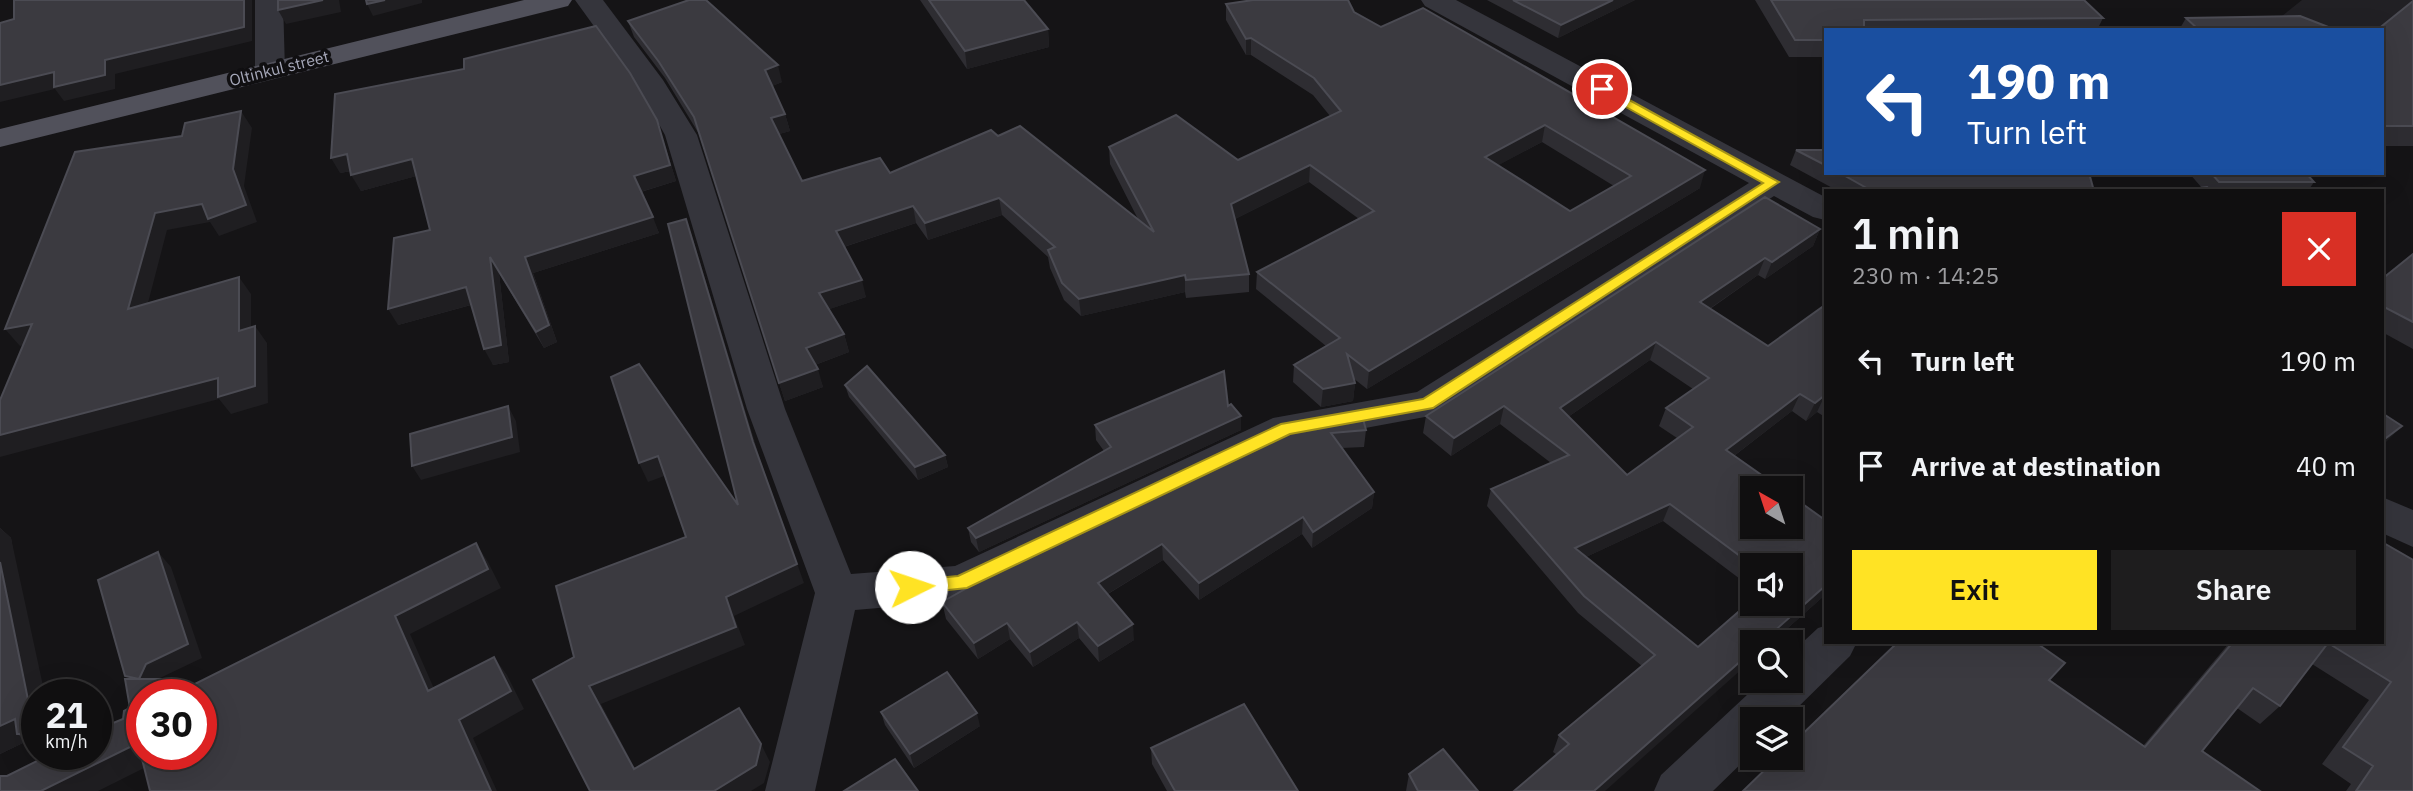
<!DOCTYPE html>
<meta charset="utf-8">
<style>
body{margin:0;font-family:"IBM Plex Sans",sans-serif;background:#1e1d1e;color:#f1f3f6;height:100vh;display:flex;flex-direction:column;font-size:26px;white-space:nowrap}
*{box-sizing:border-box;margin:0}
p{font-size:23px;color:#9c9c9f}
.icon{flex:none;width:38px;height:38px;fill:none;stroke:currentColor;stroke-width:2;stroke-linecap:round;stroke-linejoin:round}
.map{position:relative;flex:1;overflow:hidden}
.drawer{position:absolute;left:1824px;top:189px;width:560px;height:455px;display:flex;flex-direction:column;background:#100f10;border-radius:0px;box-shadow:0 7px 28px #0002,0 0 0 2px #302f30}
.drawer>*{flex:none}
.top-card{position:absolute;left:1824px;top:28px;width:560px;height:147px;border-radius:0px;box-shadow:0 7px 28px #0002,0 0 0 2px #302f30;background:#1a4fa0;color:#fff;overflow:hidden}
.needle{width:46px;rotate:321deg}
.controls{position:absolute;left:1740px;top:476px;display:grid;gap:14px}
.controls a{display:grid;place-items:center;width:63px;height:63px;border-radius:0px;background:#100f10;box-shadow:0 7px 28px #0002,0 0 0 2px #302f30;font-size:35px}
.speed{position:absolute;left:21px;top:679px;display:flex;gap:14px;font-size:35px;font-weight:700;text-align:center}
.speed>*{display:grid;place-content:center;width:91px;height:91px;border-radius:50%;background:#100f10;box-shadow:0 7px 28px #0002,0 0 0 2px #302f30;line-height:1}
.speed small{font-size:18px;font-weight:400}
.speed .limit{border:10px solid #d22;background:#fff;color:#111}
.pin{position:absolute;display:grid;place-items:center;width:60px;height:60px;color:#fff;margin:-30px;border:4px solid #fff;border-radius:50%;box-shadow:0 2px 7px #0007}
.me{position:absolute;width:77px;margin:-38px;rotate:86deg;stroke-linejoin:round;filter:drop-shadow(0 0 5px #0008)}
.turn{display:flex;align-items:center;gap:24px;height:147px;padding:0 28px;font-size:32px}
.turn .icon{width:91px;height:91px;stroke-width:2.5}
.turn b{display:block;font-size:49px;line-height:60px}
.round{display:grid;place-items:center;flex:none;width:74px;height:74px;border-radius:0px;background:#1e1d1e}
.headline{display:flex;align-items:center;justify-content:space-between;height:119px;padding:0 28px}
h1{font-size:42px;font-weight:600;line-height:52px}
.cta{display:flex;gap:14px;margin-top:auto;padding:14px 28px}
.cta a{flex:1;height:80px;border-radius:0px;background:#ffe324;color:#111;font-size:28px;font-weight:600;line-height:80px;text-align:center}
.cta a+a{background:#1e1d1e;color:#f1f3f6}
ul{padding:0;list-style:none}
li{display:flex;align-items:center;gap:21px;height:105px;padding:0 28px}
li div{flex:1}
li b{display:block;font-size:26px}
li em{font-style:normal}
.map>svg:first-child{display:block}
.built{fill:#212024}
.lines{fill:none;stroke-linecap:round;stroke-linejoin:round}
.minor{fill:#35353c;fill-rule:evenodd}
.major{fill:#51515b;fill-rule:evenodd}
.wall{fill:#2e2d32;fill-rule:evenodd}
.shaded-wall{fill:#1f1e21}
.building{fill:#3b3a40;stroke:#4b4b53;stroke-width:2;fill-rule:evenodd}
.route{fill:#ffe324;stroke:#a69417;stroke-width:2}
.labels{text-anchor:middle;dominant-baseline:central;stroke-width:7;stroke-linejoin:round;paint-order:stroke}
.far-street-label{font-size:16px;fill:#a5a7b8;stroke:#100f11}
</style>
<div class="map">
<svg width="2413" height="791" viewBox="0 0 2413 791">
<rect width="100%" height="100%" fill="#151416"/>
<polygon class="built" points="2302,0 2413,0 2413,74 2382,30 2301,30 2277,20"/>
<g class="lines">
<g class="minor">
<polygon points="255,0 283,0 285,71 280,77 270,80 260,77 255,71"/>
<polygon points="575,0 603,0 663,80 697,135 785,409 851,574 955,566 1273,418 1417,392 1749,183 1425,6 1421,0 1456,0 1825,197 1825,220 1813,217 1774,196 1441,414 1295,441 960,601 855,610 815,791 765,791 815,593 747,409 665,135 638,87"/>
<polygon points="2382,497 2413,510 2413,547 2382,533"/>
<polygon points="1825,626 1825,642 1857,642 1850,656 1786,719 1752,719 1752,753 1713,791 1654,791 1661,775 1762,681 1790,681 1790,654 1818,628"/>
</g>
<polygon class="major" points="524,0 572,0 568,6 0,147 0,129"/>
</g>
<g class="wall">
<polygon points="920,0 1024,0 1048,29 1049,47 967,69"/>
<polygon points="1487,0 1635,0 1558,38"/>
<polygon points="1755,0 2084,0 2103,18 2097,30 1825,30 1825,57 1789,57"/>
<polygon points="2413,1 2413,146 2382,146 2382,30"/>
<path d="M1226 4 1354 12 1381 27 1700 188 1367 389 1353 378 1355 383 1353 401 1321 407 1293 382 1294 365 1326 346 1256 289 1257 272 1359 219 1309 182 1235 219 1249 274V292L1186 298 1185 292 1081 316 1064 300 1050 268 1048 257 1002 215 928 240 916 223 844 247 866 297 829 309 844 334 849 352 815 365 823 387 785 401 699 134 665 78 634 37 628 21 782 82 772 86 785 114 790 131 779 134 802 181 890 173 998 136 1139 221 1110 164 1109 147 1238 160 1330 116 1313 95 1251 55H1246L1226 20ZM1542 142 1614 186 1570 211 1498 165Z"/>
<polygon points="2186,18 2336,30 2179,30"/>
<polygon points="464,69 657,120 676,181 641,192 659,233 533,273 557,342 544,348 499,273 509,362 493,365 471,305 398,325 430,230 416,176 361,191 351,171 340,173"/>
<polygon points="1796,150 1825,150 1825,173 2089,173 2094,191 1838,191 1790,165"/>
<polygon points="2189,173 2306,173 2314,182 2308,191 2175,191 2202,188"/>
<path d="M1820 229 1813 246 1765 279 1758 275 1710 309 1768 346 1825 305V417L1817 412 1806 421 1792 411 1734 456 1825 520V595L1772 642 1557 755 1553 752 1559 735 1642 666 1578 613 1487 506 1491 489 1551 463 1500 424 1451 456 1423 433 1426 416ZM1650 360 1693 389 1666 408 1659 426 1677 438 1627 475 1568 417ZM1663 521 1752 588V565H1790L1752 604 1698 647 1586 557Z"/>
<polygon points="2413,254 2413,349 2382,332 2382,279"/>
<polygon points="845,385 945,455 948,467 918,480 849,397"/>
<polygon points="1228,406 1241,430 979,552 971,542 968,528 1104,451 1096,440 1095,425"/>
<polygon points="1297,427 1366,430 1364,447 1342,448 1374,492 1372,508 1312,548 1302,534 1199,600 1163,560 1108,594 1134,640 1099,662 1079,638 1033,667 1010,639 978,659 946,619 942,602"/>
<polygon points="0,528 11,538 37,695 37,749 27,741 0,754"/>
<polygon points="2230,642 2382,642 2413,791 2346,791 2351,784 2322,764 2369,700 2312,664 2280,706 2260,724 2237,708 2202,751 1743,791 2050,680 2143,746"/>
<polygon points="881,712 980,726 914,768 885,725"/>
<polygon points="1151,748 1298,791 1167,791 1152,764"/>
<polygon points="1409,774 1478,791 1406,791"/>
</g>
<g class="shaded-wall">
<polygon points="244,0 252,0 252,41 115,74 115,89 64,101 55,89 0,102 0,85 105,60"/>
<polygon points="323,0 339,0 341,12 286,24 278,10"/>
<polygon points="385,0 422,0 422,3 373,16 367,4"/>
<polygon points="1613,0 1635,0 1558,38 1561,25"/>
<polygon points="1048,29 1049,47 967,69 965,51"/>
<polygon points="1251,38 1251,55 1246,55 1246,39"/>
<polygon points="778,65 782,82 770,87 765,70"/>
<polygon points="241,111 252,128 244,186 257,222 219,236 210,222 167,230 142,326 128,309 155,213 233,169"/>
<polygon points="785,114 790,131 776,135 771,118"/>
<polygon points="657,120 676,181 640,192 634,176"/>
<polygon points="1545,125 1542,142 1482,174 1485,157"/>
<polygon points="347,154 356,170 340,173 331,158"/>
<polygon points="412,159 420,175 361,191 351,175"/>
<polygon points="1310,165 1309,182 1231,221 1231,204"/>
<polygon points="1705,170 1700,188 1367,389 1369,371"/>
<polygon points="999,198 1002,215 928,240 925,223"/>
<polygon points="913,206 916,223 840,248 836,231"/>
<polygon points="653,217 659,233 533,273 557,342 544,348 536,332 525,257"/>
<polygon points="686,219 693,239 761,462 804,583 734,616 745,645 601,704 645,787 634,769 589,686 726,597 753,442"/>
<polygon points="1820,229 1813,246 1765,279 1772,262"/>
<polygon points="490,257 499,273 509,362 493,365 484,349"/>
<polygon points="1765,258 1758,275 1693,320 1700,302"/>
<polygon points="1185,275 1185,292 1081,316 1079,299"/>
<polygon points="239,277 251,294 251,348 239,331"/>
<polygon points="862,280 866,297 824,311 819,293"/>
<polygon points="466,287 474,304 398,325 388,309"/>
<polygon points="32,324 47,341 20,346 5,329"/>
<polygon points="255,326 267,343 268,403 231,414 219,399 0,457 0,435"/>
<polygon points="844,334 849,352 812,366 806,348"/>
<polygon points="1656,342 1650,360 1555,426 1560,408"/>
<polygon points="818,369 823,387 785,401 779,383"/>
<polygon points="1355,383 1353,401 1321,407 1323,389"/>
<polygon points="1800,394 1792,411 1718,468 1726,450"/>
<polygon points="1825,395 1817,412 1806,421 1815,403"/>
<polygon points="508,406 516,421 520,452 421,480 412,466"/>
<polygon points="1504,406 1500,424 1451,456 1454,438"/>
<polygon points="1241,416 1241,430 979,552 976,538"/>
<polygon points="2402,426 2382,446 2382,441"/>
<polygon points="945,455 948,467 918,480 915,467"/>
<polygon points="658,456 667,475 648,482 639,463"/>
<polygon points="1374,492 1372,508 1312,548 1313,532"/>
<polygon points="1670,504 1663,521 1569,565 1575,548"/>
<polygon points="1303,517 1302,534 1199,600 1199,583"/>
<polygon points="0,528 11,538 45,695 37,695 37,735 35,734 0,562"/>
<polygon points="476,543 488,562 501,588 410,634 443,709 428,691 395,616"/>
<polygon points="1162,544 1163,560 1099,599 1098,583"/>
<polygon points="158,552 171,567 202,658 160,678 153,693 139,679"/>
<polygon points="1825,586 1825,595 1772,642 1762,642"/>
<polygon points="1077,622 1079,638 1033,667 1030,652"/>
<polygon points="1007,623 1010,639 978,659 974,643"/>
<polygon points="1133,624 1134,640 1099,662 1098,646"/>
<polygon points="1752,651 1752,660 1605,791 1594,791"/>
<polygon points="494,657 507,675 524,709 473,738 497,791 491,791 459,720"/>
<polygon points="180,679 195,695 180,690"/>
<polygon points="977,713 980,726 914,768 910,754"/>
<polygon points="15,719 17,734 27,741 0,754 0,726"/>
<polygon points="138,743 158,761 98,791 41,791"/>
<polygon points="761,744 770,762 764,783 751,791 714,791"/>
</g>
<g class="building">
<polygon points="14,0 244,0 244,27 105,60 105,75 54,87 54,72 0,85 0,23 14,19"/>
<polygon points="278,0 323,0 278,10"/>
<polygon points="366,0 385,0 367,4"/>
<path d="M689 0H706L778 65 765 70 785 114 771 118 802 181 880 158 890 173 991 130 998 136 1020 126 1154 232 1109 147 1176 115 1238 160 1341 111 1314 78 1251 38 1246 39 1226 4 1253 0H1348L1354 12 1381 27 1423 8 1705 170 1369 371 1347 354 1355 383 1323 389 1294 365 1340 338 1257 272 1374 211 1310 165 1231 204 1249 274 1186 280 1185 275 1079 299 1062 283 1048 250 1055 247 999 198 925 223 913 206 836 231 862 280 819 293 844 334 806 348 818 369 779 383 694 117 659 62 628 21ZM1545 125 1631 176 1570 211 1485 157Z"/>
<polygon points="929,0 1024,0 1048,29 965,51"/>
<polygon points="1513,0 1613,0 1561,25"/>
<polygon points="1771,0 2084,0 2103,18 1864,20 1864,30 1825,30 1825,40 1795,40"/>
<polygon points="2413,1 2413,126 2382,126 2382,30 2377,30"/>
<polygon points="2300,16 2336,30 2199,30 2186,18"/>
<polygon points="596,26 630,73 657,120 670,165 634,176 653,217 525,257 549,325 536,332 490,257 501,345 484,349 466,287 388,309 394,238 430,230 412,159 351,175 347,154 331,158 335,94 464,69 464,59"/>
<polygon points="241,111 233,169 246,205 208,219 202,204 155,213 128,309 239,277 239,331 255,326 255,386 218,397 218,378 0,435 0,400 32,324 5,329 75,152 182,136 185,123"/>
<polygon points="1796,150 1825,150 1825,165"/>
<polygon points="1840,173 2089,173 2094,191 1872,191"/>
<polygon points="2211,173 2306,173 2314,182 2219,182"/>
<polygon points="2207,187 2211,191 2175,191"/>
<path d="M1765 197 1820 229 1772 262 1765 258 1700 302 1768 346 1825 305V395L1815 403 1800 394 1726 450 1780 488H1752V527H1790V495L1825 520V586L1762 642H1752V651L1594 791H1514L1569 744 1559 735 1655 655 1584 596 1491 489 1569 455 1504 406 1454 438 1426 416ZM1656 342 1709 378 1666 408 1693 427 1627 475 1560 408ZM1670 504 1752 565H1790V604H1752V600L1698 647 1575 548Z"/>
<polygon points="686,219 753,442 797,564 726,597 736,627 589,686 634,769 739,708 761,744 756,765 714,791 590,791 533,680 574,657 556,586 686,537 658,456 639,463 611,377 639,364 738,505 668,224"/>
<polygon points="2413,254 2413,322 2382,306 2382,279"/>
<polygon points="867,366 945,455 915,467 845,385"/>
<polygon points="1224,371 1228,406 1231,404 1241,416 976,538 968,528 1111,447 1095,425"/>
<polygon points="508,406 512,437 412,466 410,434"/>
<polygon points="2382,413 2402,426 2382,441"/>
<polygon points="1362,415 1366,430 1331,433 1374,492 1313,532 1303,517 1199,583 1162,544 1098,583 1133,624 1098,646 1077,622 1030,652 1007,623 974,643 942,602 1003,568 1297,427"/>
<polygon points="2382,542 2413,560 2413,791 2356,791 2373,766 2343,747 2391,682 2328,643 2280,706 2253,688 2202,751 2260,791 1743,791 1777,758 1790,758 1790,746 1898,642 2035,642 2065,663 2049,680 2145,747 2233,642 2382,642"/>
<path d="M476 543 488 569 395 616 428 691 494 657 511 691 459 720 491 791H150L138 743 41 791H0V776H7L51 754H96V730L123 719 124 711 130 708 125 679H180V690H183ZM142 695H201V754H142Z"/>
<polygon points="158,552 188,644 146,664 139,679 125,676 98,580"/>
<polygon points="0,562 35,734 17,734 15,719 0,726"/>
<polygon points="947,672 977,713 910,754 881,712"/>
<polygon points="1244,704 1298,791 1175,791 1151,748"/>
<polygon points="1443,749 1478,791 1418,791 1409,774"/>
<polygon points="895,759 918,791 844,791"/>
</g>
<polygon class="route" points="1602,85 1779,182 1433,408 1290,434 967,588 911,594 905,592 902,587 905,581 958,576 1281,424 1423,399 1763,183 1597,91 1597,86"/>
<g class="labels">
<g class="far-street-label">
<text transform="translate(279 68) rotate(-14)">Oltinkul street</text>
</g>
</g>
</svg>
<div class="controls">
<a><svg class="needle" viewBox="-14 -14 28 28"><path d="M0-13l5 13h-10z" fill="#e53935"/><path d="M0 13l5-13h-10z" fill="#9c9c9f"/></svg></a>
<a><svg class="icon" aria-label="sound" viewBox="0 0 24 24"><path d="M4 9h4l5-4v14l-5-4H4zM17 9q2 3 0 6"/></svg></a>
<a><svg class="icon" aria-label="search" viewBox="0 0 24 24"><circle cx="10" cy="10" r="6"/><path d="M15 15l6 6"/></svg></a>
<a><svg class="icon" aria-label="layers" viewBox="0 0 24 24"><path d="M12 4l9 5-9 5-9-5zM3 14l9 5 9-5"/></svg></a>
</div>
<div class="speed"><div>21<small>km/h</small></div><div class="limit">30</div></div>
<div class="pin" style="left:1602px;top:89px;background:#d93025"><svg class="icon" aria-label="arrive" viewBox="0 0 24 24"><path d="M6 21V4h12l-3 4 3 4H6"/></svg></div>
<svg class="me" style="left:911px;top:587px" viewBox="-20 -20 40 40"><circle r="19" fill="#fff"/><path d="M0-13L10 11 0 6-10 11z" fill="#ffe324"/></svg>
<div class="top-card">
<div class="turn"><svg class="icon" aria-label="left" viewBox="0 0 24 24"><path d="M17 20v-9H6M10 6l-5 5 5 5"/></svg><div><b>190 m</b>Turn left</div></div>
</div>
<section class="drawer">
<div class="headline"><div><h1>1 min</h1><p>230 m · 14:25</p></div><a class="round" style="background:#d93025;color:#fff"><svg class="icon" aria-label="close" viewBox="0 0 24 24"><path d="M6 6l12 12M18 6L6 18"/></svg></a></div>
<ul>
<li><svg class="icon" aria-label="left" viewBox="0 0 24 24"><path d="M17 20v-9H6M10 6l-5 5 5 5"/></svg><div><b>Turn left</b></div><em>190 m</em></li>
<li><svg class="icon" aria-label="arrive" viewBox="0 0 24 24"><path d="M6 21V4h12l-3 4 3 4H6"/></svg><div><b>Arrive at destination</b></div><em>40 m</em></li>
</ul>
<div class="cta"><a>Exit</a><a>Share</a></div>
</section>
</div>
